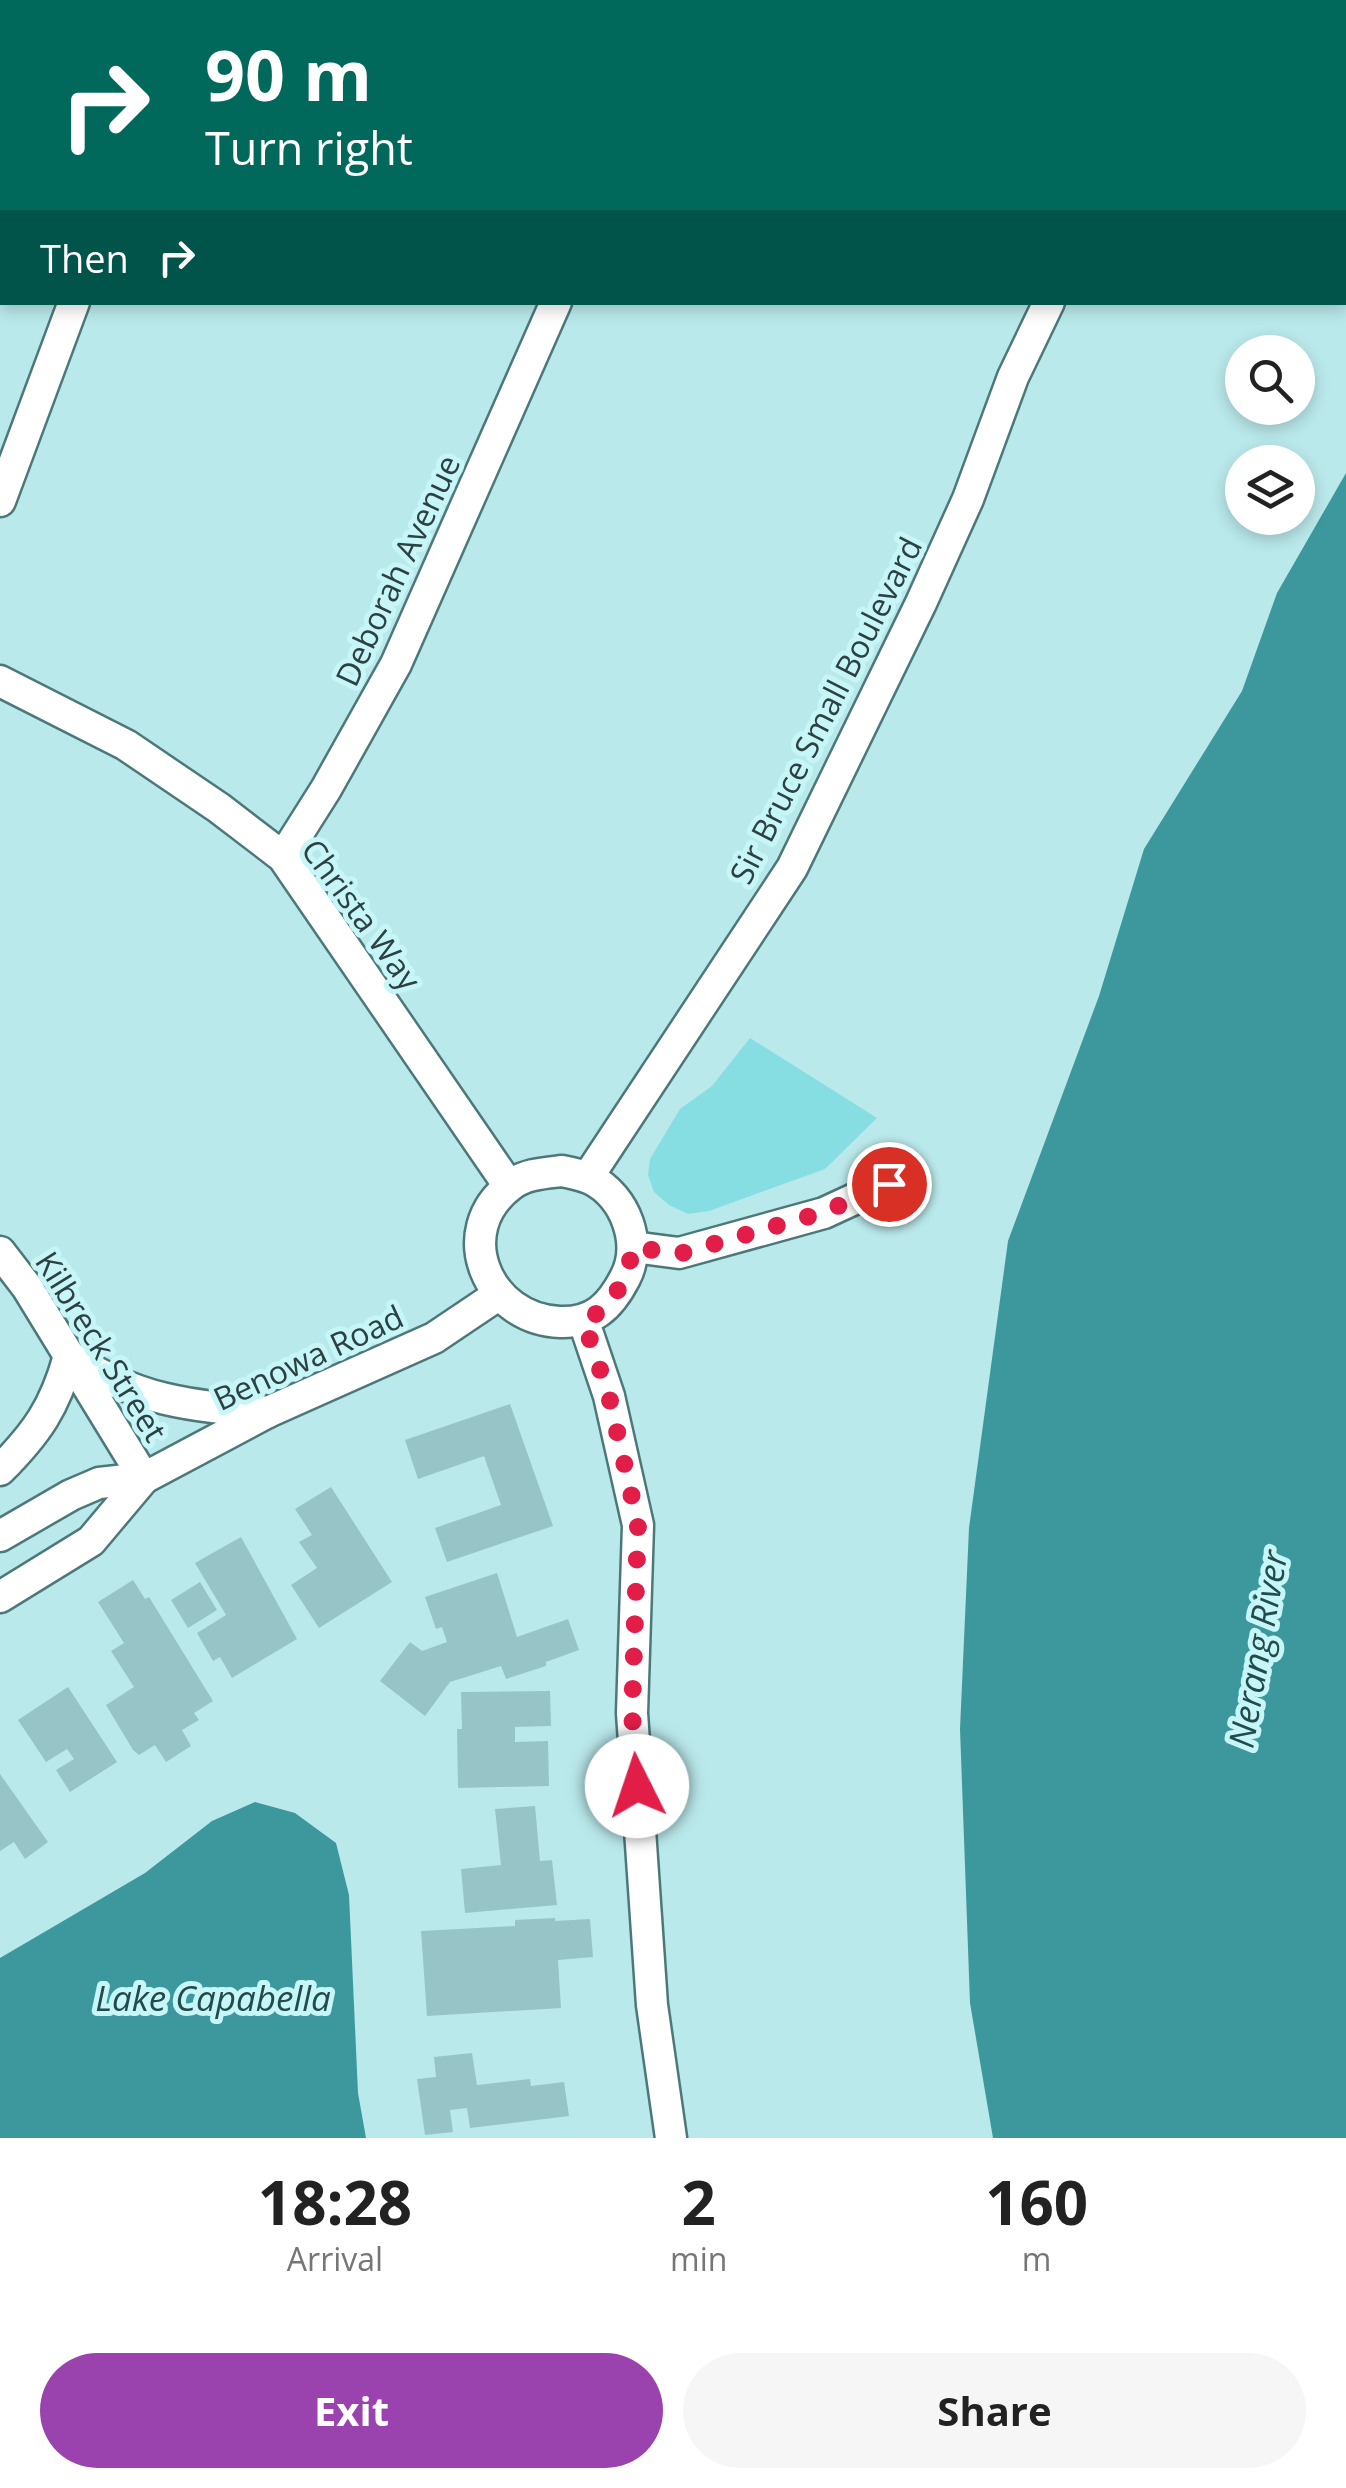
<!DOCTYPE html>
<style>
body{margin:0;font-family:"Open Sans",sans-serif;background:#f6f6f6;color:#222;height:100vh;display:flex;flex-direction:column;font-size:38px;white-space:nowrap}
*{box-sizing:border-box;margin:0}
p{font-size:32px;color:#767676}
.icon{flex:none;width:55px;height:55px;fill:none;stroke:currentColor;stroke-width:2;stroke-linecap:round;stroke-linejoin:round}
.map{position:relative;height:2138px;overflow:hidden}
.sheet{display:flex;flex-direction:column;background:#fff;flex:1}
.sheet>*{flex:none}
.guide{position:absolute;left:0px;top:0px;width:1348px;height:305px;box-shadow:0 5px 15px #0003;background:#00695c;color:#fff;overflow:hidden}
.buttons{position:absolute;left:1225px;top:335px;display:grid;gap:20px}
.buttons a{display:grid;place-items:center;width:90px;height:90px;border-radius:50%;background:#fff;box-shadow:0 5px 15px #0003;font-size:50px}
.pin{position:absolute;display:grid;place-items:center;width:85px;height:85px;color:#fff;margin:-42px;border:5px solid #fff;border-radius:50%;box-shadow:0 2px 10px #0007}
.me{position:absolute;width:110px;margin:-55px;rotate:356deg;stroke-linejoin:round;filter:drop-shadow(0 0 8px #0008)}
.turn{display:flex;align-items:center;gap:35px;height:210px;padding:0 40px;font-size:45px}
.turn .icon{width:130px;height:130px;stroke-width:2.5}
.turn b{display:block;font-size:70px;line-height:85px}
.then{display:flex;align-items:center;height:95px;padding:0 40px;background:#0003;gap:20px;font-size:38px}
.eta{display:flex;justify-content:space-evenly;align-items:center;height:170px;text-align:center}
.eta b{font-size:60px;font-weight:700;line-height:70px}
.button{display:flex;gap:20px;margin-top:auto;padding:20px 40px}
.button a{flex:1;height:115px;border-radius:60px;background:#9a42ae;color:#fff;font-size:40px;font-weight:700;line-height:115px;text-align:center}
.button a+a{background:#f6f6f6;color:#222}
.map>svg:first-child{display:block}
.green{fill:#86dee2}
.water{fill:#3c989c}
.building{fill:#97c5c7}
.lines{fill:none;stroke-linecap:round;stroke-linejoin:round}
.minor-casing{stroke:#4d787a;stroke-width:35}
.minor{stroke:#fff;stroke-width:30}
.route{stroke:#e11d48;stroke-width:18;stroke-dasharray:0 32.4}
.labels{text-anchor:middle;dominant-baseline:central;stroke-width:10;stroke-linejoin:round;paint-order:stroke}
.street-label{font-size:32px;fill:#2e4142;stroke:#c7f6f8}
.water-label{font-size:35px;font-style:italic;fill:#214b4d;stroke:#c7f6f8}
</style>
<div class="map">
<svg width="1346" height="2138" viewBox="0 0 1346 2138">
<rect width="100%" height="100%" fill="#bae9eb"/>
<polygon class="green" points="750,1038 877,1118 825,1169 709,1211 688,1214 669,1205 654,1192 648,1175 650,1159 680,1109 712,1086"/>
<g class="water">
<polygon points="1346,473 1346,2138 993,2138 970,2003 960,1729 969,1528 1008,1241 1099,996 1144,849 1242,691 1277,593"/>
<polygon points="255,1802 295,1813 336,1843 349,1895 358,2093 366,2138 0,2138 0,1958 145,1873 212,1821"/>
</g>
<g class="building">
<polygon points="510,1404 553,1526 447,1562 435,1528 501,1505 484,1456 418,1479 405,1440"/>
<polygon points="331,1487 392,1582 319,1628 291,1585 317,1568 299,1542 312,1535 295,1509"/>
<polygon points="241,1537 297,1639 232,1678 220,1657 213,1661 197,1633 226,1615 195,1563"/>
<polygon points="497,1573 517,1637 568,1619 579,1650 546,1662 546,1666 506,1679 501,1666 450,1682 425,1716 380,1681 410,1642 422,1651 447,1642 442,1627 436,1629 425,1597"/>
<polygon points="133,1580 145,1599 149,1597 213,1701 194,1713 199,1720 182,1730 191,1746 166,1762 155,1745 139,1755 133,1750 106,1705 134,1687 111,1651 124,1643 98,1602"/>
<polygon points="200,1582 217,1610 188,1628 171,1600"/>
<polygon points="68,1687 117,1762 70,1792 56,1770 74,1759 67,1749 46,1762 18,1720"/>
<polygon points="550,1691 551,1726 515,1727 515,1742 548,1741 549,1786 458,1788 457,1729 462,1729 461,1692"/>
<polygon points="0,1774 48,1842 25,1859 14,1842 0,1851"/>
<polygon points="535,1806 540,1861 552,1860 557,1905 465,1913 461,1869 501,1865 495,1809"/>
<polygon points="555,1918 555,1921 590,1919 593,1957 558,1960 561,2008 427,2016 421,1931 515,1926 515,1920"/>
<polygon points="472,2053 477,2085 530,2079 531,2086 564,2082 569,2116 470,2128 467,2108 450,2110 453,2132 425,2135 417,2079 436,2077 434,2057"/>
</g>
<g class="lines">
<defs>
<g id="minor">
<polyline points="186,2 186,0"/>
<polyline points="722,2 724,0"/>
<polyline points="1231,2 1233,0"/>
<polyline points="0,501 74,302"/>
<polyline points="0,681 126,745 219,808 283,857 509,1186"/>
<polyline points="283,857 326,789 396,664 556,302"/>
<path d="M562 1171C572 1173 582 1175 591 1179 626 1197 643 1244 625 1278 610 1307 593 1323 560 1322 488 1320 449 1231 511 1185 525 1174 544 1173 562 1171Z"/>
<polyline points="588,1177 792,868 921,603 968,499 1013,377 1049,302"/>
<polyline points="633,1247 679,1253 824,1213 889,1183"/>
<polyline points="0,1252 27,1287 144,1478"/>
<polyline points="584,1322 609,1396 638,1525 632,1713 652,2005 671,2138"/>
<path d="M0 1470C37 1433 55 1407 69 1356 137 1401 189 1406 268 1412"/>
<polyline points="0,1536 71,1495 99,1483 144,1478"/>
<polyline points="0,1597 91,1541 144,1478 268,1412 434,1338 498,1295"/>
</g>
</defs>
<use href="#minor" class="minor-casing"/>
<use href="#minor" class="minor"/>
</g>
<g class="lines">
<path class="route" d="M637 1786 632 1713 638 1524 609 1396 584 1322C614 1304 627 1281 633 1247L679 1254 824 1212 889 1184"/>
</g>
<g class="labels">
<g class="street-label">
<text transform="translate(397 570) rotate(-65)">Deborah Avenue</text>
<text transform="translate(825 710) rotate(-63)">Sir Bruce Small Boulevard</text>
<text transform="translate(362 914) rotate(54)">Christa Way</text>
<text transform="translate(102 1346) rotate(58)">Kilbreck Street</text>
<text transform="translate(308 1357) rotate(-25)">Benowa Road</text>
</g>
<g class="water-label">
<text transform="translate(1257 1649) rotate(-80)">Nerang River</text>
<text x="213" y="1997">Lake Capabella</text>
</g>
</g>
</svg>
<div class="buttons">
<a><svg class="icon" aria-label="search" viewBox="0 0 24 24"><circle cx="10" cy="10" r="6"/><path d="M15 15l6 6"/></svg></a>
<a><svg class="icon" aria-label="layers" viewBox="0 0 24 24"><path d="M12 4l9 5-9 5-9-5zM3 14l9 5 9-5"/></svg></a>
</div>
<div class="pin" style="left:889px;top:1184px;background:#d93025"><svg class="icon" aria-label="arrive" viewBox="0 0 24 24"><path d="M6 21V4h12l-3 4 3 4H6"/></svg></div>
<svg class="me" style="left:637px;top:1786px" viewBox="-20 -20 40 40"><circle r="19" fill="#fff"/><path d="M0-13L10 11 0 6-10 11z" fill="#e11d48"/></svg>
<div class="guide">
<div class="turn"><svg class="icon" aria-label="right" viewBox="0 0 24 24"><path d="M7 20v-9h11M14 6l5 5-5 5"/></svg><div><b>90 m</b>Turn right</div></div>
<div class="then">Then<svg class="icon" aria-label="right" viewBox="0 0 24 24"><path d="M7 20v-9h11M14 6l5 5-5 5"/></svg></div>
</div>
</div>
<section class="sheet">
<div class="eta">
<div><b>18:28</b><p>Arrival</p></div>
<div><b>2</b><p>min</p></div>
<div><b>160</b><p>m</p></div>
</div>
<div class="button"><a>Exit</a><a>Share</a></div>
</section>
